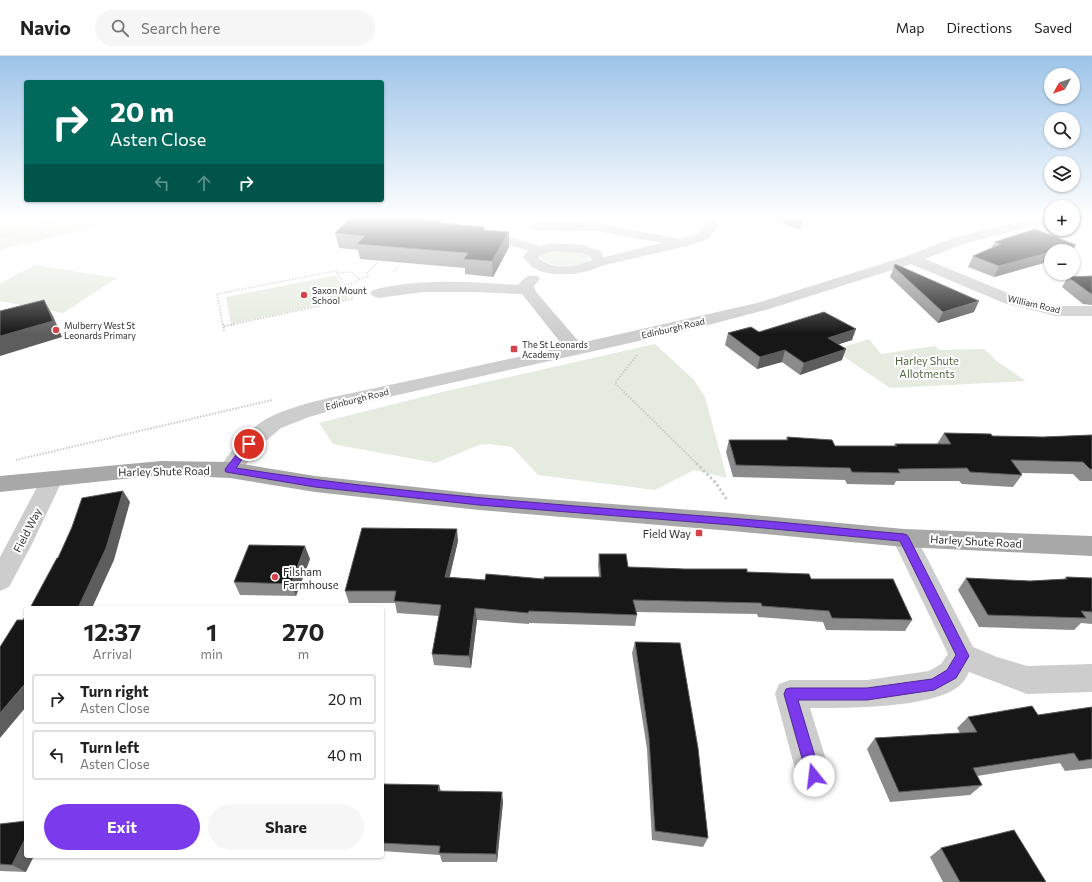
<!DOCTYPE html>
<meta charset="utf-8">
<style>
body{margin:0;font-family:Commissioner,sans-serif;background:#f6f6f6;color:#222;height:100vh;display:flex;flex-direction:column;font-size:15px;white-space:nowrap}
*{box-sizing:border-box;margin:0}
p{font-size:13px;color:#767676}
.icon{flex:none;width:22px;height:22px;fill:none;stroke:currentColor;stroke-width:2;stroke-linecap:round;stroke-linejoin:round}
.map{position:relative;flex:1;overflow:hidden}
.details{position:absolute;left:24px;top:550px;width:360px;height:252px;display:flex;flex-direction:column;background:#fff;border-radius:4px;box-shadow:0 1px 3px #0004}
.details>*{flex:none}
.hud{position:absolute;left:24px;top:24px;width:360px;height:122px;border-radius:4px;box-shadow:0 1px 3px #0004;background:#00695c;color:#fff;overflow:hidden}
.needle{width:26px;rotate:230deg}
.buttons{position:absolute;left:1044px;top:12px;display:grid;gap:8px}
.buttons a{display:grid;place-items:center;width:36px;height:36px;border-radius:50%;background:#fff;box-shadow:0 1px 3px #0004;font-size:20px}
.pin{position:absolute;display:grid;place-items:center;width:34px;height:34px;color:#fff;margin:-17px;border:2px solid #fff;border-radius:50%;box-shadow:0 1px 4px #0007}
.me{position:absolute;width:44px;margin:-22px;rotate:344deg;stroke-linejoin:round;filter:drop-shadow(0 0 3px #0008)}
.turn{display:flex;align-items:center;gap:14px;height:84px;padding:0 20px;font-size:18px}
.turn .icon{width:52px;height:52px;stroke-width:2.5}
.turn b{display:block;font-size:28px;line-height:34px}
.lanes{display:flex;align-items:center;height:38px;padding:0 20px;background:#0003;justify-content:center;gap:20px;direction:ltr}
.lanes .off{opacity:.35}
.eta{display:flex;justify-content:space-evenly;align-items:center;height:68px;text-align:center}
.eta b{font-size:24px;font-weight:700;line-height:28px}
.primary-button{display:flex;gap:8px;margin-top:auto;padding:8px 20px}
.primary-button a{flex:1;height:46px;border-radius:24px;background:#7c3aed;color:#fff;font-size:16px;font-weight:700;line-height:46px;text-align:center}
.primary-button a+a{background:#f6f6f6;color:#222}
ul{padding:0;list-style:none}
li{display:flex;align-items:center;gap:12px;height:50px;margin:0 8px 6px;padding:0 12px;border:2px solid #e0e0e0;border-radius:4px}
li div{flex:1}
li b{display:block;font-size:15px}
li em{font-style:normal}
header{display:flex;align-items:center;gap:24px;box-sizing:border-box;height:56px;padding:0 20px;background:#fff;border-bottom:1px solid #e0e0e0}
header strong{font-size:19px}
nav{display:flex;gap:22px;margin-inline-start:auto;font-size:14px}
.search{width:280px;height:36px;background:#f6f6f6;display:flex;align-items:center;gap:10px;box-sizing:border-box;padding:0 14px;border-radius:22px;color:#767676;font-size:15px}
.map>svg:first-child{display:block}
.green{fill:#e5ebdf}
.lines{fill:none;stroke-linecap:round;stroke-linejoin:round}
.path-far2{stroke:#cacaca;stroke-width:1.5;stroke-dasharray:1.5 1.5;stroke-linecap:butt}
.path-far1{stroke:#cacaca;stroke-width:2;stroke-dasharray:1.5 1.5;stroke-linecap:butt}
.path{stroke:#cacaca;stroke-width:3;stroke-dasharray:2.5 2.5;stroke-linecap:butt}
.minor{fill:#cdcdcd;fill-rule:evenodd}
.major{fill:#a8a8a8;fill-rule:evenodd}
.wall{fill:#8b8b8b}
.shaded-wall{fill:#5d5d5d}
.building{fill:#171717;stroke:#5d5d5d}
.route{fill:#7c3aed;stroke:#51269a}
.poi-dot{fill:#d44448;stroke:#fff;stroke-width:1.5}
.labels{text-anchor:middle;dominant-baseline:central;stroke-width:4;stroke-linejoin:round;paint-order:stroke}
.far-poi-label{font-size:9px;fill:#303030;stroke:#fff;text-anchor:start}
.far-street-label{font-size:9px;fill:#303030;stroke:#fff}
.park-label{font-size:11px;fill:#516741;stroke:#fff}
.street-label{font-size:11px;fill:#303030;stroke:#fff}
.poi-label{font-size:11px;fill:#303030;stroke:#fff;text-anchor:end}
</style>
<header>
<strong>Navio</strong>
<div class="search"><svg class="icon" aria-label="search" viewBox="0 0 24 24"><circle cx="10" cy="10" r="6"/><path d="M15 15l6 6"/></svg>Search here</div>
<nav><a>Map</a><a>Directions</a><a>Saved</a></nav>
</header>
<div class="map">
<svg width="1092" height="826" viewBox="0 0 1092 826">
<rect width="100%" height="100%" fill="#fff"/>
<g class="green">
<polygon points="0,162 112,162 102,166 99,170 0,194"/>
<path d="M552 195H575L587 200 589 204C578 212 546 213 540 200Z"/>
<polygon points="35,209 117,222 63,257 0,245 0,227"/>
<polygon points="336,219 349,243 231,268 226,241"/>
<polygon points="869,283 881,298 935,290 940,294 984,293 998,306 1026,325 890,332 834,294"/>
<polygon points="655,288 693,323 705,341 727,422 694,414 655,434 538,419 512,391 489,388 479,389 435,407 333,388 319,367 442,336"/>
</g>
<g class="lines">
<g class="path-far2">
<polyline points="0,182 64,162"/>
<polyline points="394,216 399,209"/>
<polyline points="337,217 351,216 359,223 370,220"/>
<polyline points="368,221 367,217 379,205"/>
<polyline points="345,230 356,226 359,223"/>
<polyline points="223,269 217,238 336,215 353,243 230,269"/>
</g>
<g class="path-far1">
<polyline points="223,268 224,275"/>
<polyline points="224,270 235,268"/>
<polyline points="637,299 615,327 697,408"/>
<polyline points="16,404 272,344"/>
</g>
<polyline class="path" points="696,407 716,427 727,444"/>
<g class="minor">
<polygon points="431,162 443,162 448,169 446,172 436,172"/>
<path d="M703 162H715L718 171 708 183 687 190 605 209 588 215 573 218H553L539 215 531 210 523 201 528 195 476 179 474 176 476 173 481 172 540 190 551 187 583 189 601 195 604 201 662 187 597 175 537 174 532 173 530 170 532 167 537 166 597 167 681 183 698 177 704 170ZM552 195 581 197 590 201 592 204C575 211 551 215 538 201Z"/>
<path d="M1033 162H1051V165L963 188 925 203 1015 240 1056 250H1092V260H1056L1004 247 911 208 769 253 697 272 344 351 309 361 281 372 259 391 238 419 230 422 222 419 219 414C230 395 247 374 266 363 298 346 345 339 380 331 442 318 503 304 564 291L522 238 475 236H423L378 242 373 240 370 237 373 234C420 222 470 226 518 229 524 222 528 218 537 220L540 223 534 230 536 236 580 287 757 247 907 200 953 182Z"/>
<polygon points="52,415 60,418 63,423 31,490 9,531 0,535 0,501 44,418"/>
<path d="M904 473 913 475 973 591 997 601 1027 610 1092 608V636L1027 638 969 616C967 620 965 624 962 627 940 653 843 652 810 652L831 720 826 732 814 737 802 732 797 720 775 638 779 628 790 624H867L929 615 941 608 948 598 892 482 895 475Z"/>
</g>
<polygon class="major" points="161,405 230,406 315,420 479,438 732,457 904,473 1092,480 1092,500 904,491 732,475 479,454 315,436 230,422 161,419 0,436 0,420"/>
</g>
<g class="wall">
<polygon points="351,162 432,162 432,165 442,165 442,167 485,171 485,174 509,191 493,221 465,218 465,212 360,203 358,194 339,192 335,177"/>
<polygon points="771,162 804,162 799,174"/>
<polygon points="995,186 1076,189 1072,195 1051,195 1051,205 994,221 968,211 973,200 991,192"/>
<polygon points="894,211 974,256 938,267 890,221"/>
<polygon points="1092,220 1092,249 1083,248 1062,231 1068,221"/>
<polygon points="728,277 852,284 839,288 842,304 800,319 782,306 757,313 725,289"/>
<polygon points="944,377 992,380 1043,381 1092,379 1092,425 1080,425 1073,418 1021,417 1022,419 1013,431 962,428 959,425 896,425 894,429 847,428 845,424 733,421 726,396 729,384 786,384 787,381 835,390 894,390 895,388 937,388"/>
<polygon points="458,485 449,521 485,524 544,523 599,521 598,509 599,498 628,511 747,516 811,523 912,564 905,575 826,574 823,566 758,561 757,558 636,556 637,559 635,570 529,567 529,568 477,564 471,612 434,609 432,598 439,560 397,557 395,547 349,547 345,535"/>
<polygon points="310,503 296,540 240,539 234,526"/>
<polygon points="1066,521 1092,522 1092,568 1081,567 1074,574 979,571 958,534 966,522 1030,525 1064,523"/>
<polygon points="635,586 708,782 703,791 652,784 647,693 632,597"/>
<polygon points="1092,651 1092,712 1065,715 1060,707 977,720 982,729 970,739 890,746 867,693 875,682 960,677 957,672 968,661 1038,659"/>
<polygon points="382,728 441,735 503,746 497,806 442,806 440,799 382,795"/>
<polygon points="0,768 26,816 0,815"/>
<polygon points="941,792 1046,826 943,826 930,801"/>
</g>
<g class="shaded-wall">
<polygon points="430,162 432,162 433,173 428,164"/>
<polygon points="802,162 804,162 799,174 801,164"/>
<polygon points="509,176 509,191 493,221 492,205"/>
<polygon points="1076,189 1072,195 1055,195"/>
<polygon points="1051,196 1051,205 994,221 999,210"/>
<polygon points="44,244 53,260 62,281 0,300 0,280"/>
<polygon points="979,245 974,256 938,267 943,256"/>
<polygon points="856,273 852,284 824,293 828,282"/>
<polygon points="846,293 842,304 800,319 804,307"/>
<polygon points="785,294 782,306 757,313 760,301"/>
<polygon points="123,435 130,446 114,504 92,552 78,552"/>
<polygon points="457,473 458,485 447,533 445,521"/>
<polygon points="305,490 310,503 296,540 291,528"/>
<polygon points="475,552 477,564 471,612 469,600"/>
<polygon points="26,627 26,651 0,682 0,657"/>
<polygon points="439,729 442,739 438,735"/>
<polygon points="502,736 503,746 497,806 496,798"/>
<polygon points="26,781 26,800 34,800 26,816 12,809"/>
</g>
<g class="building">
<polygon points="351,162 430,162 428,164 442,165 440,167 485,171 483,174 509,176 492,205 464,203 468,197 357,188 365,180 335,177"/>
<polygon points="795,162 802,162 801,164"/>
<polygon points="1035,173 1076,189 1055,195 1051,195 1051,196 999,210 973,200 1001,188 995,186"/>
<polygon points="895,208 979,245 943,256 894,211"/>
<polygon points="1092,220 1092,238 1090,237 1068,221"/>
<polygon points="44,244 53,265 0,280 0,255"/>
<polygon points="824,256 856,273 828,282 846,293 804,307 785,294 760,301 728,277 751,271 759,276"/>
<polygon points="944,377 991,378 992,380 1043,381 1092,379 1092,413 1090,413 1083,406 1011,404 1022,419 970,416 967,412 898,413 900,417 852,416 850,412 736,409 729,384 788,384 787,381 832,384 835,390 897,390 895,388 951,388"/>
<polygon points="123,435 106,492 78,552 30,552 57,502 58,502 72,471 82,442"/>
<polygon points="362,472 457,473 445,521 485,524 486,518 544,523 544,521 601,521 599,498 626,498 628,511 685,513 747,513 747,516 809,518 811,523 893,523 912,564 832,562 829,555 762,550 761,547 633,544 637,559 529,555 528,557 475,552 469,600 432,598 441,549 394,545 396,535 345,535"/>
<polygon points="249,489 305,490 291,528 234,526"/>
<polygon points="1066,521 1092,522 1092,556 1081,555 1086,562 988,559 966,522 1030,525 1067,523"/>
<polygon points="26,559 26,627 24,629 0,657 0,591 17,564 23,564"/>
<polygon points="635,586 680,587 698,692 708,782 655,775 649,682"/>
<polygon points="1032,650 1038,659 1092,651 1092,703 1079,705 1074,697 973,712 982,729 899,736 875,682 977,676 968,661"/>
<polygon points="382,728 439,729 438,735 502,736 496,798 439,797 440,790 382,787"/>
<polygon points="26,765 26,781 12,809 0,808 0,768"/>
<polygon points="1014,774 1046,826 960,826 941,792"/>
</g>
<linearGradient id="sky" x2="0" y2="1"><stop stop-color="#9dc4e8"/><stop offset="0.58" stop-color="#fff"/><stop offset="1" stop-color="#fff" stop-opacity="0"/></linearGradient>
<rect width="1092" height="278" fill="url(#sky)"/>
<path class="route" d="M249 385 253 388 236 412C399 438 564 449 729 462 787 466 845 473 904 478L907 479 909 482 969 600 956 622 934 634 867 644H798L821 720 819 725 814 727 809 725 807 720 784 638 786 633 790 632H867L932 623 947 614 956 599 900 485 732 469 479 449 315 431 226 416 225 414 226 412 246 386Z"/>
<g class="poi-dot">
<circle cx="304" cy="239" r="4"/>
<circle cx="56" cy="274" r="4"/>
<rect x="510" y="289" width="8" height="8" rx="2"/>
<rect x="695" y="473" width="8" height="8" rx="2"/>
<circle cx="275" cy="521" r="4"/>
</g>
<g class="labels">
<g class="far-poi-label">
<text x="312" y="234">Saxon Mount<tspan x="312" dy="10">School</tspan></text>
<text x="64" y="269">Mulberry West St<tspan x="64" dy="10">Leonards Primary</tspan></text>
<text x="522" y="288">The St Leonards<tspan x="522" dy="10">Academy</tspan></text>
</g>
<g class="far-street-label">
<text transform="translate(1034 248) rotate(13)">William Road</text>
<text transform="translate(673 272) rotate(-13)">Edinburgh Road</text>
<text transform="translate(357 343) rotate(-14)">Edinburgh Road</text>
</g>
<g class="park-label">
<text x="927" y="304">Harley Shute<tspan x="927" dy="13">Allotments</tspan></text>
</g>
<g class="street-label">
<text transform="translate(164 415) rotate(-1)">Harley Shute Road</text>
<text transform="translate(27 474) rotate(-63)">Field Way</text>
<text transform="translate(976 485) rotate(3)">Harley Shute Road</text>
</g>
<g class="poi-label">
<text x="691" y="477">Field Way</text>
<text x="283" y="515" text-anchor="start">Filsham<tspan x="283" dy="13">Farmhouse</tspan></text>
</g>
</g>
</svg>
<div class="buttons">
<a><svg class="needle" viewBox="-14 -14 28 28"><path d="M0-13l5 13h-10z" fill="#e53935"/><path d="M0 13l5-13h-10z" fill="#767676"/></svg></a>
<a><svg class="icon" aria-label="search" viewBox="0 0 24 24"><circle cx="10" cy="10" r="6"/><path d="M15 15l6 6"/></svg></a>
<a><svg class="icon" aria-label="layers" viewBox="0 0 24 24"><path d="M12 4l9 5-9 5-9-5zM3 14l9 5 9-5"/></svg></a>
<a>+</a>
<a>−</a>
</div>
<div class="pin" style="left:249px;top:388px;background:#d93025"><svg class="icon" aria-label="arrive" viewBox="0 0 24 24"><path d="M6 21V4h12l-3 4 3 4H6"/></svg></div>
<svg class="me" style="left:814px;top:720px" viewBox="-20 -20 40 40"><circle r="19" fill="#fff"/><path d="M0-13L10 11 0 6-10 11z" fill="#7c3aed"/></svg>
<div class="hud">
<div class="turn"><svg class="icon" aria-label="right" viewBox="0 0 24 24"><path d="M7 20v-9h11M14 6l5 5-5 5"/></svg><div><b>20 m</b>Asten Close</div></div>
<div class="lanes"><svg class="icon off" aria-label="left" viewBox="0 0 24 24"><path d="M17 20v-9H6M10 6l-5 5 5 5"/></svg><svg class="icon off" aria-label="ahead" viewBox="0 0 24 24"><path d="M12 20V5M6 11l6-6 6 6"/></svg><svg class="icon" aria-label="right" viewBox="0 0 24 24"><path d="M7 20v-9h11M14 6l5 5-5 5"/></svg></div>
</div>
<section class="details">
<div class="eta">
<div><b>12:37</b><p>Arrival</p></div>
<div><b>1</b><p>min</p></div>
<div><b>270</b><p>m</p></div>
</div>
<ul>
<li><svg class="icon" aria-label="right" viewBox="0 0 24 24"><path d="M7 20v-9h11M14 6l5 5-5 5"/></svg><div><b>Turn right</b><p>Asten Close</p></div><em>20 m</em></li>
<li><svg class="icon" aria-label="left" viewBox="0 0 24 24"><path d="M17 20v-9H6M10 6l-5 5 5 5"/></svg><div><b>Turn left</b><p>Asten Close</p></div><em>40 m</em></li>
</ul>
<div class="primary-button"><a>Exit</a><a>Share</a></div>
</section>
</div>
